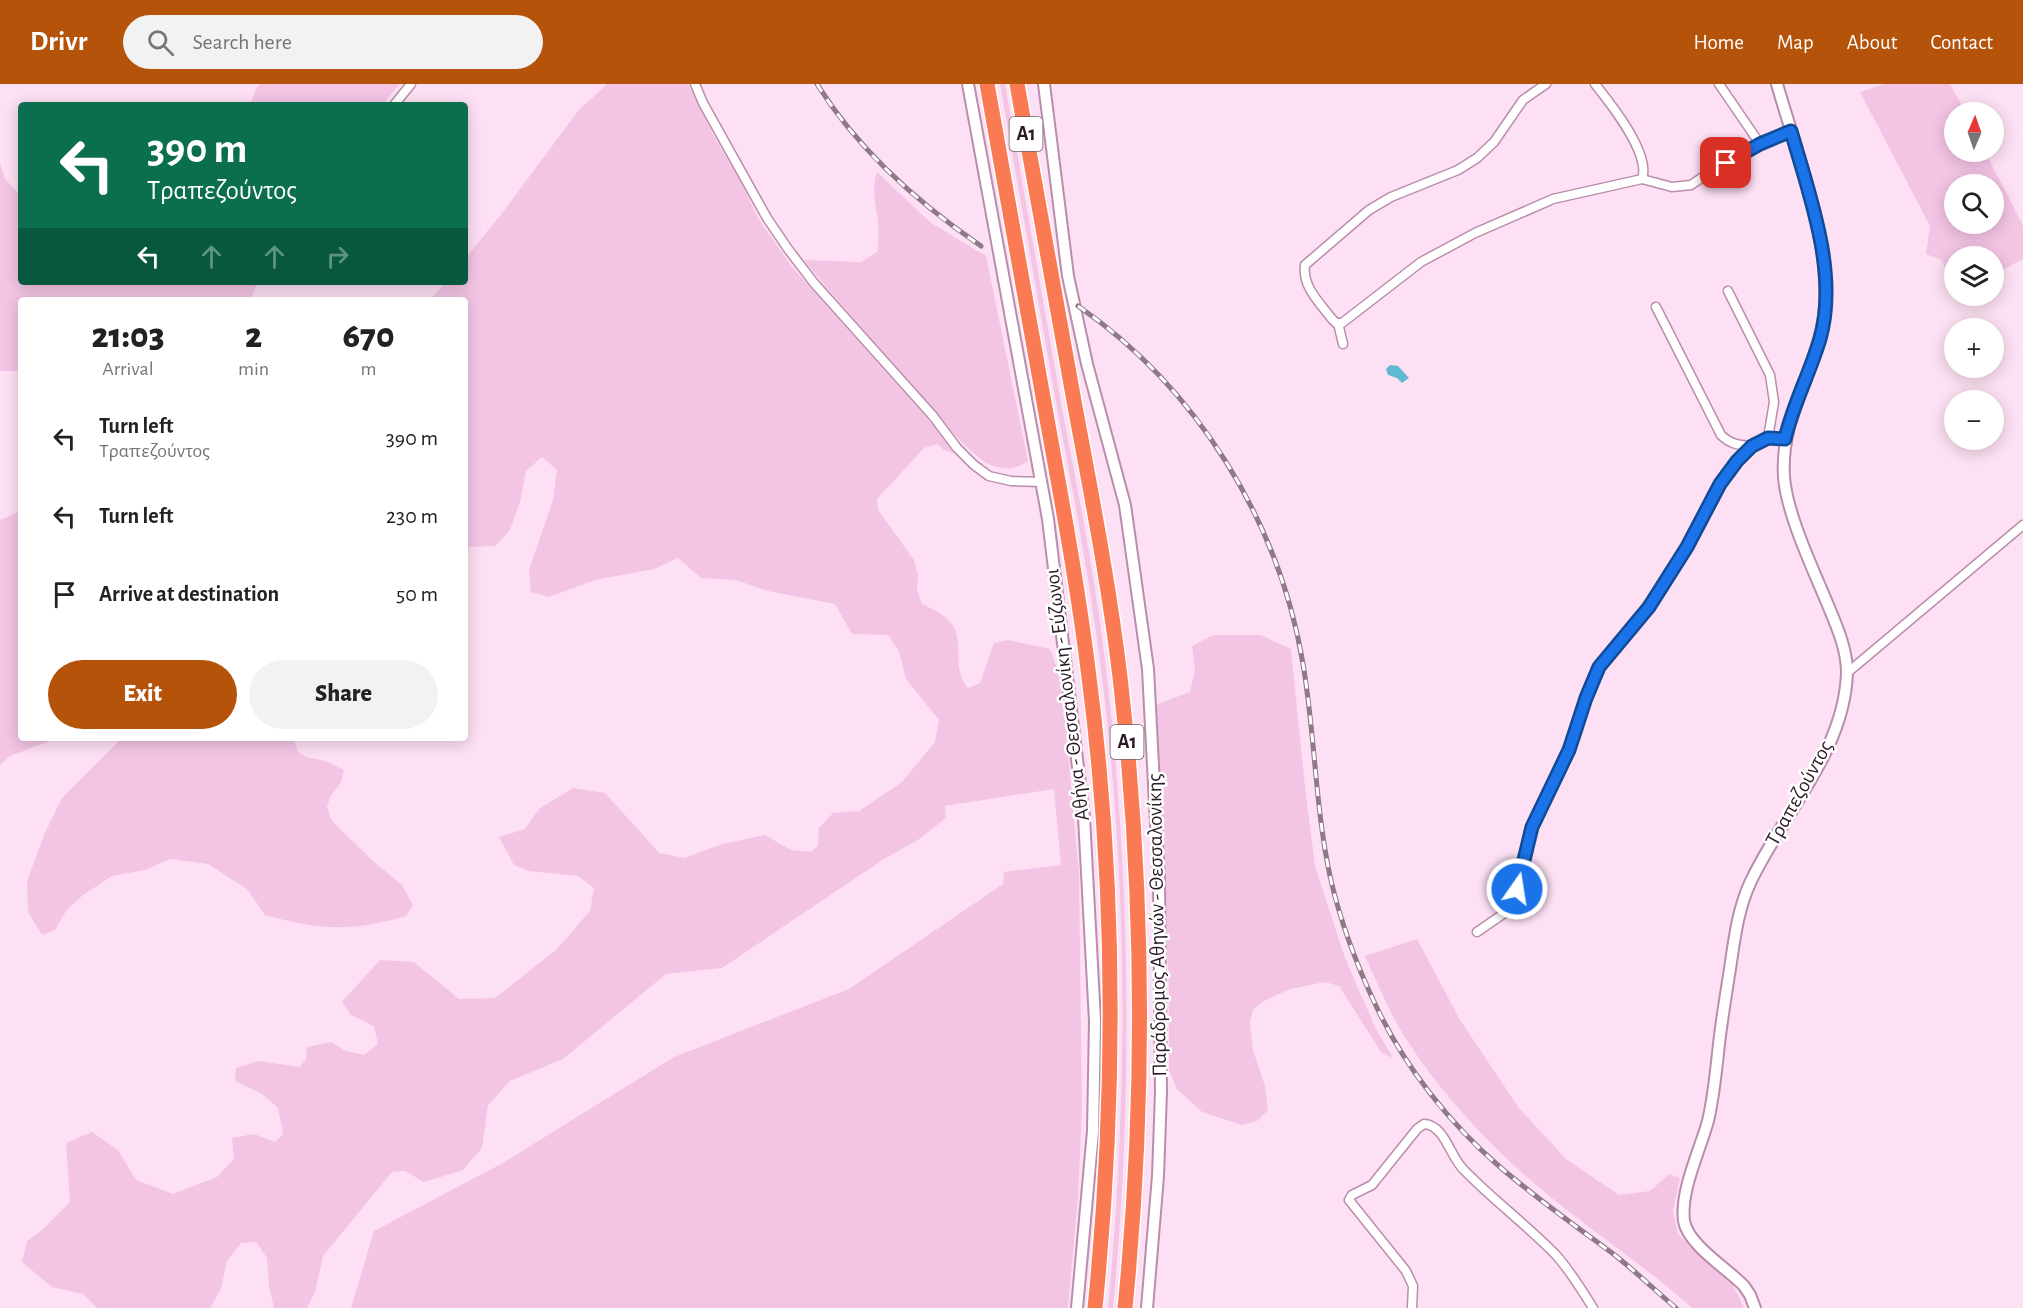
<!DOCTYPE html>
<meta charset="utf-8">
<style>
body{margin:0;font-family:"Alegreya Sans",sans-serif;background:#f2f2f2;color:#222;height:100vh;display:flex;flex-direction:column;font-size:22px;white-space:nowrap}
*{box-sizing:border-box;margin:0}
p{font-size:20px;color:#767676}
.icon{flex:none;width:33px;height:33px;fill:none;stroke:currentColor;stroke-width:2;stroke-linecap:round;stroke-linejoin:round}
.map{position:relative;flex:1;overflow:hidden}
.drawer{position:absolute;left:18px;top:213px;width:450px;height:444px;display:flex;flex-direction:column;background:#fff;border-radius:6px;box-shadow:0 3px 15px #0003}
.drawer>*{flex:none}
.guide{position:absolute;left:18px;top:18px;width:450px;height:183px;border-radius:6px;box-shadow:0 3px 15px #0003;background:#0b6e4f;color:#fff;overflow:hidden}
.needle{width:39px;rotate:2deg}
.tools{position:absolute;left:1944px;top:18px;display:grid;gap:12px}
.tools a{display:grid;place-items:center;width:60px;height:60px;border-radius:50%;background:#fff;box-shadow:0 3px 15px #0003;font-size:30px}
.pin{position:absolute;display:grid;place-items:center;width:51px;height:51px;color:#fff;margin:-26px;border-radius:12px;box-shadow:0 3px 9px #0006}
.me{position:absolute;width:66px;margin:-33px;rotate:13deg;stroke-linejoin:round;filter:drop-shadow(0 0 4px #0008)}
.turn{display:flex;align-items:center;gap:21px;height:126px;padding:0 30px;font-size:27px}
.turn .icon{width:78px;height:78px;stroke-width:2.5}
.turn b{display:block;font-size:42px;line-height:51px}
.lanes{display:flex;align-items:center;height:57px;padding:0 30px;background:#0003;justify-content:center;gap:30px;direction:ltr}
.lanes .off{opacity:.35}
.eta{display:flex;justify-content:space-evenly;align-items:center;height:102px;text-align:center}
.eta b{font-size:36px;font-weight:800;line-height:42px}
.cta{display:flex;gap:12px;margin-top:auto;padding:12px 30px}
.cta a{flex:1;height:69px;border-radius:36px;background:#b45309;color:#fff;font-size:24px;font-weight:800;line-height:69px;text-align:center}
.cta a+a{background:#f2f2f2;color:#222}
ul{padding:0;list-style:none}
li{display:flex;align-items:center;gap:18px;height:78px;padding:0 30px}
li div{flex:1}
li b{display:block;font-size:22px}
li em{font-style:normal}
header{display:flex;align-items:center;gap:36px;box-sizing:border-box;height:84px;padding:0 30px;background:#b45309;color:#fff}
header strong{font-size:28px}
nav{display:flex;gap:33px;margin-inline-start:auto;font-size:21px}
.search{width:420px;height:54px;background:#f2f2f2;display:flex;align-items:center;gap:15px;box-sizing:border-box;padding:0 21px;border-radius:33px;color:#767676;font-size:22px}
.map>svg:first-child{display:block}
.green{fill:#f4c4e5;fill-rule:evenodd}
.water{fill:#60b9d2}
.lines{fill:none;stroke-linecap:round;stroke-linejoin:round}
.minor-casing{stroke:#ba8dac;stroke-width:11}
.tertiary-casing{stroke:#ba8dac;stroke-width:14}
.secondary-casing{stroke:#ba8dac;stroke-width:14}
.motorway-casing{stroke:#fff;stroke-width:18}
.minor{stroke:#fff;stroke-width:8}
.tertiary{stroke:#fff;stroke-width:10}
.secondary{stroke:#fff;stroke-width:10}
.motorway{stroke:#fa7b53;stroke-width:15}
.rail-casing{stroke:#8f7888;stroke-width:5}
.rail{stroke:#fff;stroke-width:3;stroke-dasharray:9;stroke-linecap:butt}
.route-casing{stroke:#114b97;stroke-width:15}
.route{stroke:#1a73e8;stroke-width:10}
.labels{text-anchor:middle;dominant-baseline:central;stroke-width:5;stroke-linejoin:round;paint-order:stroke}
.shield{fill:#fff;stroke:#6b5f67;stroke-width:1.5}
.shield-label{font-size:20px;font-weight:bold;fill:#2b1a26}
.street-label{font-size:21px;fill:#2b1a26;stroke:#fff}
</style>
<header>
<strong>Drivr</strong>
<div class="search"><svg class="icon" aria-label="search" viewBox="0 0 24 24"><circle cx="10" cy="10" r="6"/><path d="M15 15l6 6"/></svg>Search here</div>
<nav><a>Home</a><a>Map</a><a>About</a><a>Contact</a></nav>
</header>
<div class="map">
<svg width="2023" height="1224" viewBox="0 0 2023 1224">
<rect width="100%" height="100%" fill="#fde0f3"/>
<g class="green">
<polygon points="260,0 399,0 383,21 250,21 256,5"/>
<path d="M607 0H688L716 56 740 96 758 134 792 183 942 351 954 369 944 366 937 360 924 364 877 415 878 426 914 476 918 491 917 506 922 520C933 525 951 533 955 546 963 566 952 584 968 604L980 599 994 559 1008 556 1050 565 1058 587 1064 622 1079 791 1082 1023 1078 1114 1068 1224H351L374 1147 501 1080 674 973 849 905 1003 800 1004 788 1061 781 1054 705 945 722 946 734 918 756 884 775 722 884 666 890 563 975 510 997 488 1021 482 1064 463 1086 424 1098 405 1087 392 1088 323 1172 315 1208 307 1224H274L269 1203 267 1174 256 1158 241 1159 227 1177 221 1205 210 1224H97L83 1210 52 1203 22 1178 27 1157 42 1146 70 1118 66 1059 92 1048 118 1066 136 1096 173 1110 217 1093 234 1075 232 1054 254 1050 275 1058 283 1050 278 1024 262 1010 235 997 236 984 258 977 300 983 306 975 307 963 331 958 346 967 364 971 378 960 374 942 351 931 342 918 380 876 414 878 459 915 495 914 556 866 590 827 594 804 578 792 529 787 514 781 499 753 525 745 539 725 573 704 605 709 659 769 685 774 722 760 765 751 791 766 811 768 818 762 819 744 833 729 859 727 902 698 935 658 939 636 906 595 899 567 888 551 852 550 835 520 768 507 736 496 701 494 678 474 654 485 595 496 549 513 531 508 529 486 553 416 557 386 542 373 526 387 520 418 510 446 495 462 465 463V216H430L446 198H465V175L503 128 578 27Z"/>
<path d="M1000 0H1005C1024 108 1043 216 1062 324 1079 413 1097 502 1107 593 1131 802 1133 1014 1113 1224H1108C1128 1014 1128 802 1102 593 1091 502 1074 413 1057 324 1038 216 1019 108 1000 0Z"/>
<path d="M1884 0H1950L1965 28H1954V68H1985L2023 141V175L1994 191V172H1954V199L1941 176 1926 170 1930 142 1860 8ZM1954 100H1994V140H1954Z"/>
<polygon points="0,79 5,95 21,112 21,198 258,198 250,216 21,216 21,287 0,287"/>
<path d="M877 88 931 139 986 172 1028 377C1014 388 996 386 982 376 954 355 932 324 910 298 874 258 838 218 804 176L861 178 878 167C878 158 879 147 878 137 876 122 871 103 877 88Z"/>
<polygon points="21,427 21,654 58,654 10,672 0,681 0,436"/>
<polygon points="1213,551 1261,551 1291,565 1305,703 1315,782 1345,874 1376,945 1393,974 1381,968 1339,902 1325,898 1290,905 1264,917 1253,926 1250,938 1253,966 1265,1002 1268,1026 1257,1037 1242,1041 1202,1028 1177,1005 1169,986 1169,904 1155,621 1190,608 1195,586 1192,562"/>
<path d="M122 654H293L298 668 306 673 325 677 344 686 341 698 330 713 327 723 332 737 373 777 402 801 413 821 406 832C352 848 319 846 265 831L247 805 208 780 170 775 145 786 112 792 83 811 66 827 55 846 42 851 28 828 27 797 44 751 62 714Z"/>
<path d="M1417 855 1460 936 1519 1024 1566 1075 1619 1111 1650 1107 1669 1090 1680 1094 1673 1127 1678 1150 1695 1168 1732 1199 1744 1224H1692C1642 1179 1585 1143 1535 1100 1484 1056 1438 1006 1403 950 1388 925 1377 898 1365 872Z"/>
</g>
<polygon class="water" points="1390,281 1398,282 1409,294 1402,299 1397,294 1388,291 1386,285"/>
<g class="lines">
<defs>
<g id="minor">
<polyline points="695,0 703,19 767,134 788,165 814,199 933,332 957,364 974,381 989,392 1011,397 1042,398"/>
<path d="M1546 0 1523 16 1494 58 1477 74 1458 86 1391 113 1369 126 1305 181C1302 203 1320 219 1332 235L1336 239H1342L1421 178 1475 149 1553 115 1642 95 1672 103 1691 101 1710 88 1760 60 1791 47"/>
<path d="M1595 0C1611 20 1651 70 1642 95"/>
<polyline points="1719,0 1760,60"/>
<polyline points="394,21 411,0"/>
<polyline points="1728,207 1770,291 1774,318 1768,354"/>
<path d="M1656 223 1721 351C1731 361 1740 361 1752 362"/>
<polyline points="1338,239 1343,260"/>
<polyline points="1847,589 2023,441"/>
<polyline points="1477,848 1506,828 1514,813 1532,743 1560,687 1569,666 1586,614 1600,583 1649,523 1687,463 1720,400 1737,377 1752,362 1768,354 1785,355"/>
<path d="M1412 1224 1413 1202 1406 1187 1349 1116 1352 1111 1372 1101 1417 1045 1424 1040C1445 1041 1450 1073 1464 1086 1493 1116 1527 1141 1556 1171 1570 1187 1582 1206 1593 1224"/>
</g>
<polyline id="tertiary" points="968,0 1048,435 1084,733 1095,937 1093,1047 1077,1224"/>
<g id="secondary">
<polyline points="1044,0 1068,192 1087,280 1125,421 1148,585 1159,797 1161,1008 1158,1092 1147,1224"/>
<path d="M1755 1224 1750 1211 1744 1202C1728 1185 1688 1161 1684 1137 1680 1107 1700 1066 1708 1037 1714 1012 1716 986 1719 960 1722 933 1727 905 1731 878 1735 850 1739 822 1751 797 1783 729 1845 667 1847 588 1847 567 1838 545 1830 526 1815 489 1787 432 1784 393 1780 335 1813 293 1823 238 1836 170 1796 67 1777 0"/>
</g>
<g id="motorway">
<path d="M987 0C1006 108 1025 216 1045 324 1061 413 1078 502 1089 593 1116 801 1116 1015 1095 1224"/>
<path d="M1017 0C1036 106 1055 212 1074 317 1091 409 1109 500 1120 593 1144 802 1146 1014 1125 1224"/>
</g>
</defs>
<use href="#minor" class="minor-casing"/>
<use href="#tertiary" class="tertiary-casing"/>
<use href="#secondary" class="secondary-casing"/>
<use href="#motorway" class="motorway-casing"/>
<use href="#minor" class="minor"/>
<use href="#tertiary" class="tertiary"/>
<use href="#secondary" class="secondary"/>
<use href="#motorway" class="motorway"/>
<defs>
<g id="rail">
<path d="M817 0C858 66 918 119 981 162"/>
<path d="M1078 222C1197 304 1279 437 1303 580 1315 650 1315 722 1330 792 1340 837 1357 882 1377 924 1405 983 1450 1040 1500 1083 1537 1115 1577 1143 1616 1172 1637 1189 1656 1207 1676 1224"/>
</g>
</defs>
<use href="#rail" class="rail-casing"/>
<use href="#rail" class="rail"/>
</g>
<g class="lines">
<defs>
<path id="route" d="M1517 805 1532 743 1569 666 1586 614 1599 583 1649 523 1687 463 1720 400 1737 377 1752 362 1768 354 1785 355C1793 320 1810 289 1820 255 1839 189 1809 110 1791 47L1760 60 1726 79"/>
</defs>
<use href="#route" class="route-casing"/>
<use href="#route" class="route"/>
</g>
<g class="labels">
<g class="shield">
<rect x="1009.5" y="33" width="33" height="34" rx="4.5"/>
<rect x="1110.5" y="641" width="33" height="34" rx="4.5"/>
</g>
<g class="shield-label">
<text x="1026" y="50">Α1</text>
<text x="1127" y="658">Α1</text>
</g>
<g class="street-label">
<text transform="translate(1067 611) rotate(-97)">Αθήνα - Θεσσαλονίκη - Εύζωνοι</text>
<text transform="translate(1799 709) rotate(-61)">Τραπεζούντος</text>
<text transform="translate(1157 841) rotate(-91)">Παράδρομος Αθηνών - Θεσσαλονίκης</text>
</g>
</g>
</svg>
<div class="tools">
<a><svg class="needle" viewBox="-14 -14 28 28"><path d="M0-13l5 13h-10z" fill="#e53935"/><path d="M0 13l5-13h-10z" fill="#767676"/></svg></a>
<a><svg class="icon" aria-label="search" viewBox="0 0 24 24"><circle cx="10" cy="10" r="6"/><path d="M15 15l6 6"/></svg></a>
<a><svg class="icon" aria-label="layers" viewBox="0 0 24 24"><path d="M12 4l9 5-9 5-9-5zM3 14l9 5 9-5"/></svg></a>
<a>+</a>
<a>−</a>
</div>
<div class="pin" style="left:1726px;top:79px;background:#d93025"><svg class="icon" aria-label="arrive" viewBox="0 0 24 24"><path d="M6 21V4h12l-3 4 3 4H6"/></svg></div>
<svg class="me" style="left:1517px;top:805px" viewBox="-20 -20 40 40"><circle r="17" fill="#1a73e8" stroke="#fff" stroke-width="3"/><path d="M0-11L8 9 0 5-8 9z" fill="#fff"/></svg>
<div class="guide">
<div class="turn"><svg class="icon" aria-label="left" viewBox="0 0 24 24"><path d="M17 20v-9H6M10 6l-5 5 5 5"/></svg><div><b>390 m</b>Τραπεζούντος</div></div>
<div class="lanes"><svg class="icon" aria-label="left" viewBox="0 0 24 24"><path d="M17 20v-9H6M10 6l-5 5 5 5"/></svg><svg class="icon off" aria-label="ahead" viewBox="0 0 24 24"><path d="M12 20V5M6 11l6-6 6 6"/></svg><svg class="icon off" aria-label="ahead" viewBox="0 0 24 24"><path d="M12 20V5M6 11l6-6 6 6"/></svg><svg class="icon off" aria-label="right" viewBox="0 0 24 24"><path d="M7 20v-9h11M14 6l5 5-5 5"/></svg></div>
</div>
<section class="drawer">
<div class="eta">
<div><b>21:03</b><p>Arrival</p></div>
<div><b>2</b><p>min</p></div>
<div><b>670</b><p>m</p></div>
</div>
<ul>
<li><svg class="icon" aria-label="left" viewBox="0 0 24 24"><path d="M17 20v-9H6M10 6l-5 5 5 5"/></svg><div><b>Turn left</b><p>Τραπεζούντος</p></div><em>390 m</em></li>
<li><svg class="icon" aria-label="left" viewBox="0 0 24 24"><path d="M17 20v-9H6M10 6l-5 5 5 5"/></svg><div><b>Turn left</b></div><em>230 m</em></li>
<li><svg class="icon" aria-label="arrive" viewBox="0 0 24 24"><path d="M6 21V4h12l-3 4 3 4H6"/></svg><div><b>Arrive at destination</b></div><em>50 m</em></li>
</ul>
<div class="cta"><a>Exit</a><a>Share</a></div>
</section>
</div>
